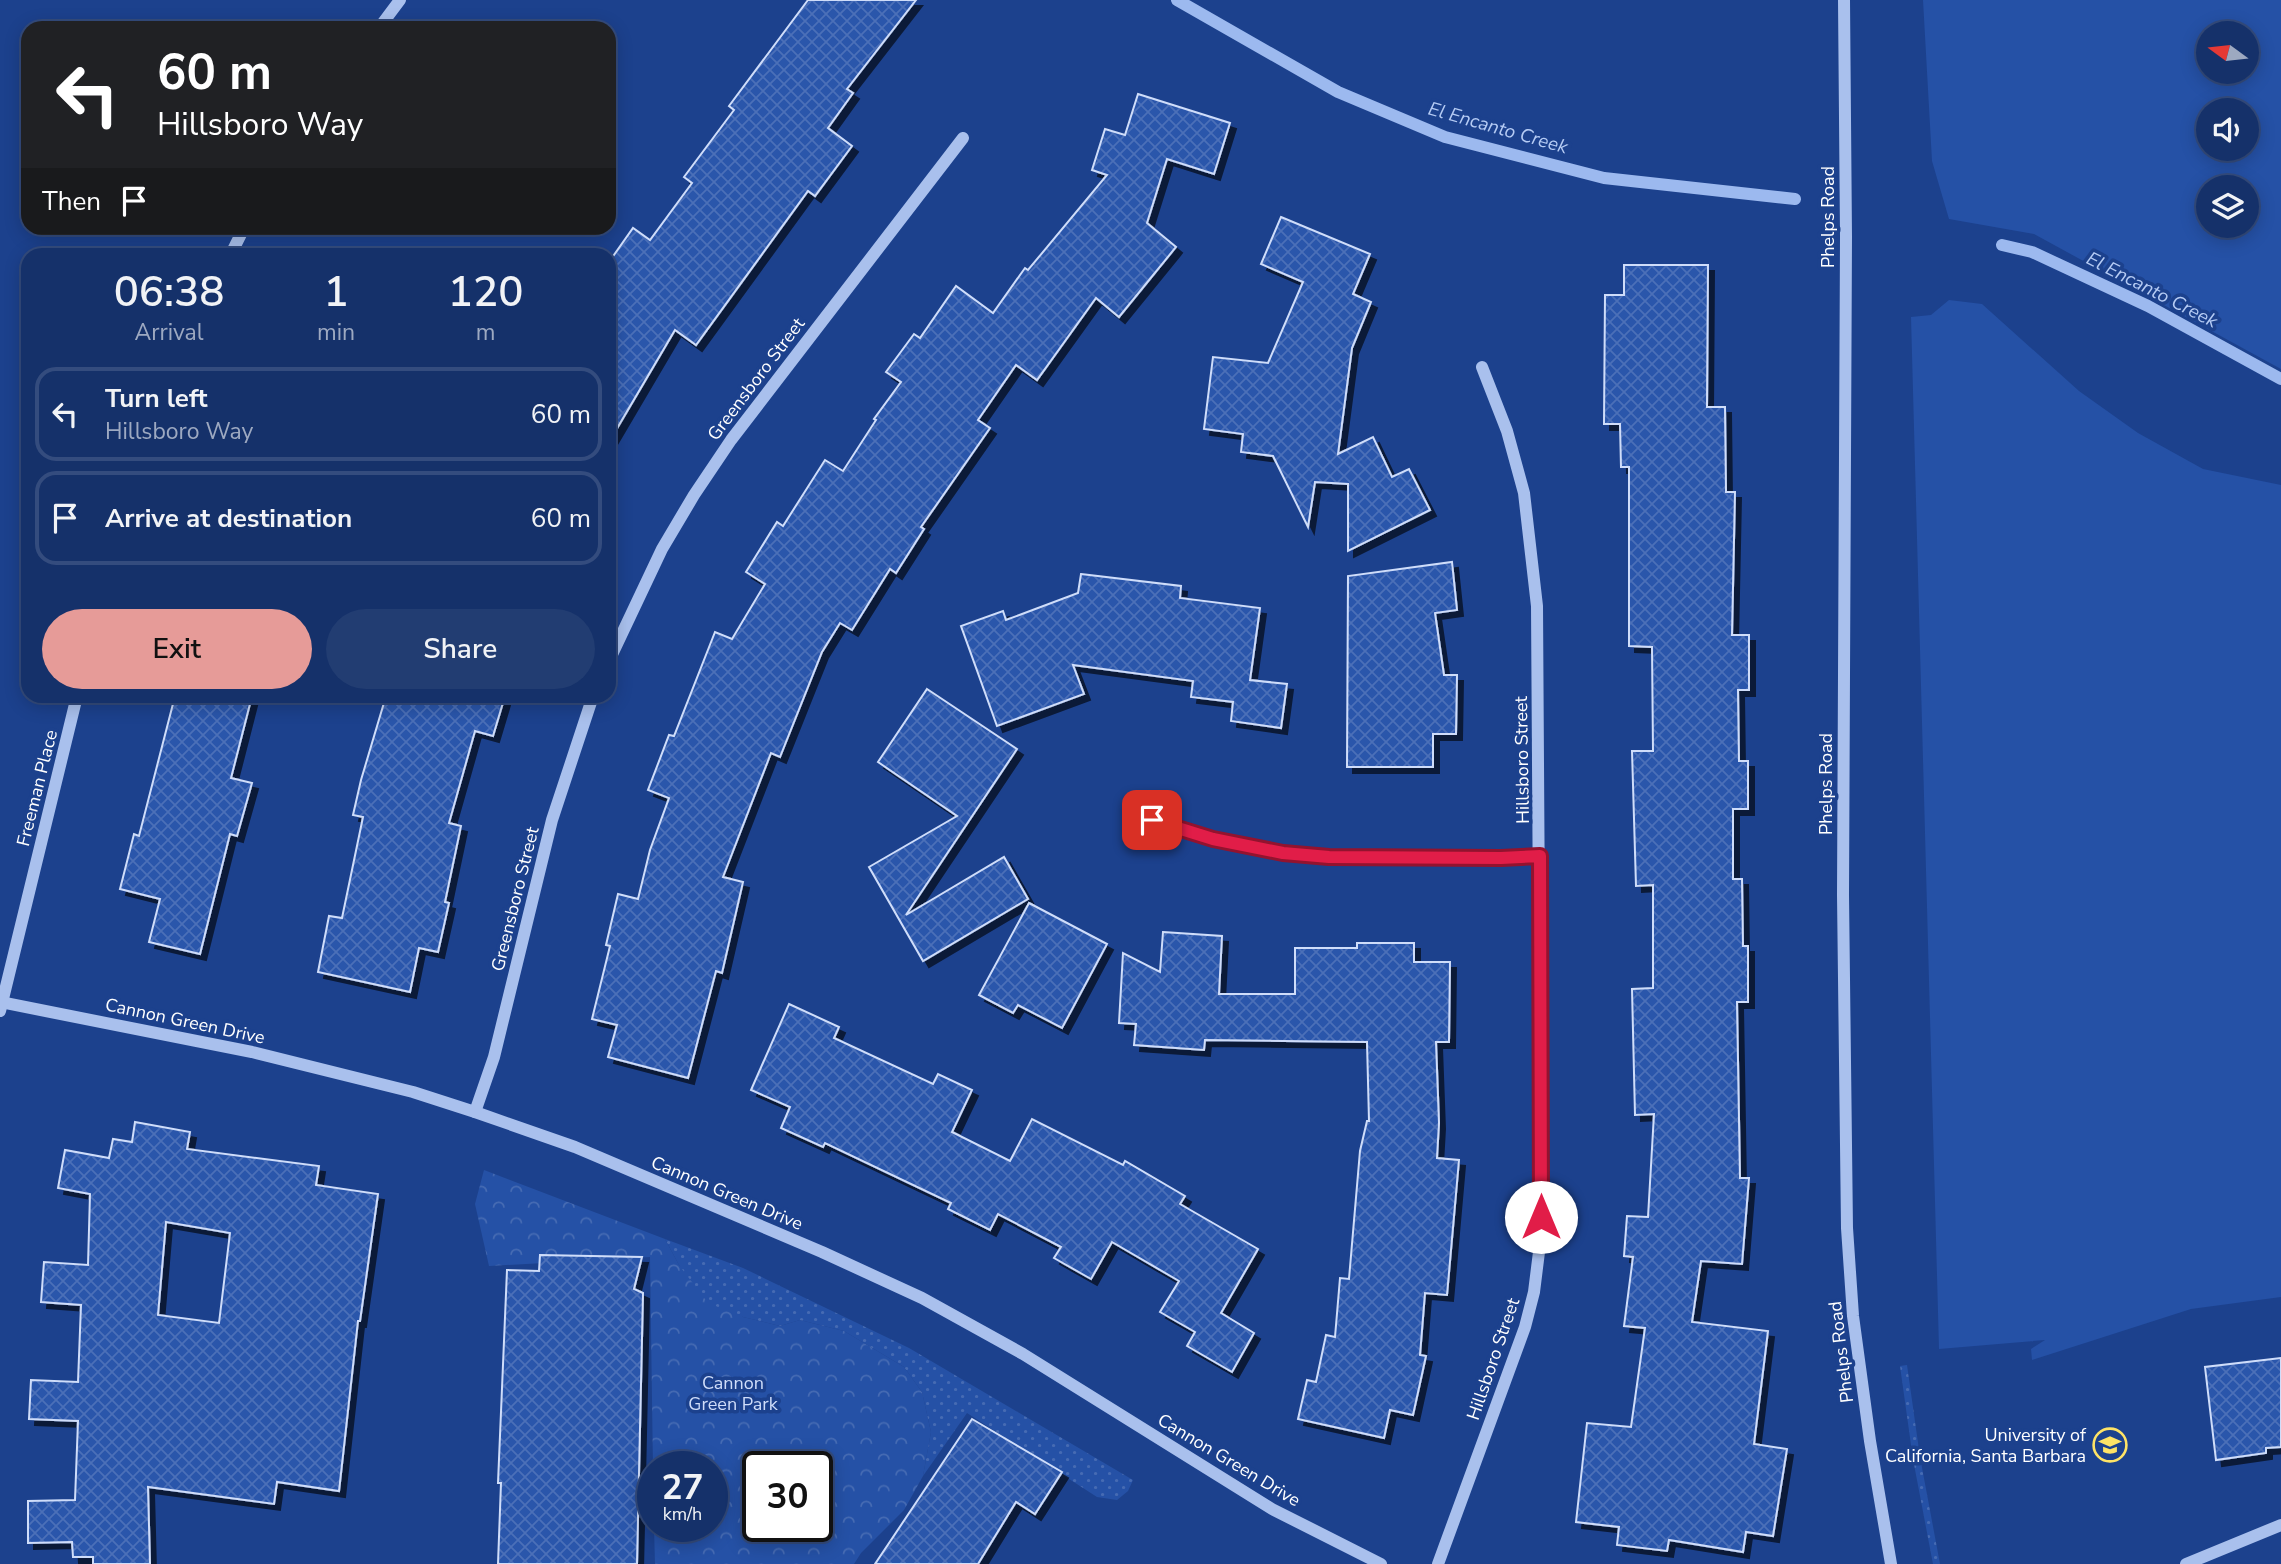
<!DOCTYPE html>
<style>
body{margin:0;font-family:"Nunito Sans",sans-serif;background:#223d72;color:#f1f3f6;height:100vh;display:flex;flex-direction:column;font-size:26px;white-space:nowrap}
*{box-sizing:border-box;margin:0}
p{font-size:23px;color:#9da9c1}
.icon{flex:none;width:38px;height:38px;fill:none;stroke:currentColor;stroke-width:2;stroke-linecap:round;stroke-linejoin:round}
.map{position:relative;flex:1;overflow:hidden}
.side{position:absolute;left:21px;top:248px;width:595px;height:455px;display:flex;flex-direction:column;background:#15316a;border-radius:21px;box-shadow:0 4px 18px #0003,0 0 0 2px #344c7e}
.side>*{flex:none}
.guide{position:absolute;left:21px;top:21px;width:595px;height:214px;border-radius:21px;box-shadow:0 4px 18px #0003,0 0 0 2px #344c7e;background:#202124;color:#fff;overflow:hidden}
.needle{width:46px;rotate:285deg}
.tools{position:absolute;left:2196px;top:21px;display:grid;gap:14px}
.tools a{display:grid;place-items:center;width:63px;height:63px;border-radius:50%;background:#15316a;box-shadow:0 4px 18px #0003,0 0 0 2px #344c7e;font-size:35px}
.speed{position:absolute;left:637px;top:1451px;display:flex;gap:14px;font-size:35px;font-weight:700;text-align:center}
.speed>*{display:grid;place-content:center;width:91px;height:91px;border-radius:50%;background:#15316a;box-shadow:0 4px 18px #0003,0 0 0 2px #344c7e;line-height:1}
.speed small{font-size:18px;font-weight:400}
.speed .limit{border:4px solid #111;border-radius:10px;background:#fff;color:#111}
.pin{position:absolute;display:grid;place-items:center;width:60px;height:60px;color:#fff;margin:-30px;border-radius:14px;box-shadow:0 4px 10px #0006}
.me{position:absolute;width:77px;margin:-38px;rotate:0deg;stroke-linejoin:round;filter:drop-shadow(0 0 5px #0008)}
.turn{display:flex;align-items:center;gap:24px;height:147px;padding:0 21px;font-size:32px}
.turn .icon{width:91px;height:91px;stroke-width:2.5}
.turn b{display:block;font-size:49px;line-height:60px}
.then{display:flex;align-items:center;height:66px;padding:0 21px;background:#0003;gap:14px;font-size:26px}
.eta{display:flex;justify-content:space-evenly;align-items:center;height:119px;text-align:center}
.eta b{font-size:42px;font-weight:600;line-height:49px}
.action{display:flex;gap:14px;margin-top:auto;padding:14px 21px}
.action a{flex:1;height:80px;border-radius:42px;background:#e69b98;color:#111;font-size:28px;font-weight:600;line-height:80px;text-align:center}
.action a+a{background:#223d72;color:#f1f3f6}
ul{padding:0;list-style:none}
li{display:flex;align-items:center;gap:21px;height:94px;margin:0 14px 10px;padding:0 7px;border:4px solid #344c7e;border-radius:21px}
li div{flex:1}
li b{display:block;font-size:26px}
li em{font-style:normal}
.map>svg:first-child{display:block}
.grass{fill:#2551a6;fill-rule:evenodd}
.park{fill:url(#park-crowns);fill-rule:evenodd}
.garden{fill:url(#garden-dots)}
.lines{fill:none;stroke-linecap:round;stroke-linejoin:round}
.stream{stroke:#9cb9ef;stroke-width:12}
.building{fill:url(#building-cross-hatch);stroke:#cfddfa;stroke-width:2;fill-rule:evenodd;filter:url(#shadow)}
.minor{stroke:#a9c0ed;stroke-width:12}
.route-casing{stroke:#92132f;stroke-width:18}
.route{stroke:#e11d48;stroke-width:12}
.labels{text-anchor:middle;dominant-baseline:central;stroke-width:7;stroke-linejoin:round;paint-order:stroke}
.street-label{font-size:18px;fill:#fff;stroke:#1c418d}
.park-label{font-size:18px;fill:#cfddfa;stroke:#1c418d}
.poi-label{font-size:18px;fill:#fff;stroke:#1c418d;text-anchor:end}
.water-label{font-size:19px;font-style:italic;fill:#b5cbf4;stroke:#1c418d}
</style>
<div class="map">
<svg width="2281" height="1564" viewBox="0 0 2281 1564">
<defs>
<pattern id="park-crowns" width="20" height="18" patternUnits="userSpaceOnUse" patternTransform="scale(1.75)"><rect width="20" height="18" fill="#2551a6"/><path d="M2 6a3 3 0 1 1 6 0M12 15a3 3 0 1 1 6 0" fill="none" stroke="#466bb3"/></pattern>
<pattern id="garden-dots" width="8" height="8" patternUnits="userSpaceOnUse" patternTransform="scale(1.75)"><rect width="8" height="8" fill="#2551a6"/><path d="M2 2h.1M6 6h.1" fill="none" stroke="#466bb3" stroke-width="1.8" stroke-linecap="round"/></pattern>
<pattern id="building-cross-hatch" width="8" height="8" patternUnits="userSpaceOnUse" patternTransform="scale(1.75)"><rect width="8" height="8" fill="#2b56ab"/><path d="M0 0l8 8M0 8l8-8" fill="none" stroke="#4b6fb8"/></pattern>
<filter id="shadow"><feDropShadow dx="6" dy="6" stdDeviation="0" flood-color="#0009"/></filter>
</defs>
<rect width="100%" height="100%" fill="#1c418d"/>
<g class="grass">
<path d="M1923 0H2281V369L2034 234 1949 219 1932 161ZM2208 33H2247V72H2208ZM2208 110H2247V149H2208ZM2208 187H2247V226H2208Z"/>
<polygon points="1949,300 1982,304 2079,391 2138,433 2203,469 2281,485 2281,1297 2191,1309 2032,1360 2031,1349 2045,1340 1939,1349 1911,317 1931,315"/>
</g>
<path class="park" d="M484 1170 665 1239 679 1265 743 1317 780 1326 800 1320 844 1331 904 1367 922 1392 931 1432 923 1476 904 1510 861 1553 854 1564H655L654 1526H712V1466L653 1468 650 1257 489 1266 475 1204ZM758 1466H817V1526H758Z"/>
<g class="garden">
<polygon points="665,1239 743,1268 909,1348 1133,1480 1128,1491 1117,1500 1097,1497 967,1413 923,1476 931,1432 922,1392 904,1367 844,1331 800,1320 780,1326 743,1317 708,1303 679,1265"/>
<polygon points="1907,1365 1920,1457 1940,1564 1933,1564 1913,1459 1900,1366"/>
</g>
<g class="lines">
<g class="stream">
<polyline points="1177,0 1338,92 1445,137 1604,178 1795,199"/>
<polyline points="2002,245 2032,252 2148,306 2281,379"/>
</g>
</g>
<g class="building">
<polygon points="808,0 916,0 847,89 853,93 828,128 852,146 815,196 808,191 696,345 675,330 609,442 609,262 633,228 650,240 692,183 684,177 734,110 729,106"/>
<polygon points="1138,94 1230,123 1214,174 1167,159 1147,223 1176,247 1119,317 1096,298 1037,380 1016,365 978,420 990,428 921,527 924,529 896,573 890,569 852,630 840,623 822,652 780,757 771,753 723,877 743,882 722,973 716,971 688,1078 608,1057 617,1025 592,1019 610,946 606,945 618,894 638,899 650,850 669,798 648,790 669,735 674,736 715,632 732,639 765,584 746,572 777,522 783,526 825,460 843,471 876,420 874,419 901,382 886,372 914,334 920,338 956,286 993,313 1025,268 1028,270 1107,175 1092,170 1105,129 1125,135"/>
<polygon points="1281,217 1370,254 1353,294 1371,302 1352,348 1338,454 1373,437 1392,477 1409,469 1430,510 1348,551 1348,484 1315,482 1308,527 1273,456 1241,452 1243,434 1204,429 1213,357 1268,363 1303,282 1261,264"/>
<polygon points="1624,265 1708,265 1707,407 1725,407 1726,492 1735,492 1732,635 1749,635 1749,690 1738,690 1739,761 1748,761 1748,809 1733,809 1733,879 1742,879 1743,946 1748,946 1748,1002 1737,1002 1740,1178 1749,1178 1742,1264 1701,1261 1692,1322 1768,1331 1754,1444 1787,1449 1773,1536 1746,1532 1743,1552 1669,1540 1667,1551 1617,1545 1619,1527 1576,1522 1587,1423 1631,1427 1645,1328 1624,1326 1633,1257 1624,1256 1627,1216 1648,1217 1654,1114 1635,1115 1632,989 1653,988 1653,885 1636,886 1632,751 1653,751 1652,647 1629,646 1629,467 1621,467 1620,424 1604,424 1605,295 1624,295"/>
<polygon points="1452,562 1457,610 1435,613 1444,675 1457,675 1456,734 1433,734 1433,767 1347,767 1348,576"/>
<polygon points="1081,574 1181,586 1180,598 1260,608 1250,680 1287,684 1281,728 1231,721 1233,702 1191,697 1193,681 1073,665 1084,694 997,726 961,626 1003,611 1006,620 1078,593"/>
<polygon points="927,689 1017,749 906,915 1004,857 1028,899 923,961 869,867 957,816 878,762"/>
<polygon points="175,696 252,696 231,778 252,783 237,836 230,834 200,954 149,942 160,899 120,889 134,834 139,836"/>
<polygon points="386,696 505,696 493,736 475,731 449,823 461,826 445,902 449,903 438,952 419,948 410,992 318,972 329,916 342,918 363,817 353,815 361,780"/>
<polygon points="1029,903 1107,944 1062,1028 1018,1005 1013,1013 979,995"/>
<polygon points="1163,932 1222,936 1219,994 1295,994 1295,948 1357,948 1357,943 1414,943 1414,962 1450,962 1449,1042 1436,1042 1439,1123 1437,1158 1459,1160 1447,1295 1425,1293 1420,1355 1426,1356 1413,1415 1390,1410 1384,1438 1298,1419 1307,1380 1316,1382 1326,1335 1335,1337 1340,1278 1349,1279 1360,1151 1367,1121 1369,1121 1367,1042 1205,1040 1204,1050 1134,1045 1136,1024 1119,1023 1123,953 1160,972"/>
<polygon points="789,1004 839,1027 834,1038 933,1084 938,1074 972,1090 952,1132 1010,1161 1032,1119 1123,1165 1125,1161 1185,1196 1180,1204 1258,1249 1221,1313 1254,1333 1232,1372 1187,1346 1195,1332 1160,1312 1179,1281 1112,1242 1091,1279 1054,1258 1061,1247 998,1214 990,1230 948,1209 951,1203 825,1143 823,1147 781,1128 790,1107 751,1090"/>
<path d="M135 1122 190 1132 187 1149 319 1166 316 1185 378 1194 360 1321H358L339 1491 277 1482 274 1504 148 1487 150 1564H93V1557H73L72 1542 28 1543V1501L75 1500 78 1421 29 1419 31 1380 78 1382 81 1305 41 1302 44 1262 88 1265 90 1194 58 1188 65 1150 109 1158 113 1139 132 1142ZM166 1222 230 1233 219 1323 158 1315Z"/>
<polygon points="540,1255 642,1257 634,1289 643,1293 637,1564 498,1564 501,1483 498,1483 507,1270 539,1271"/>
<polygon points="2281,1358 2281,1447 2266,1448 2266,1453 2216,1460 2205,1367"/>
<polygon points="972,1419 1062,1472 1035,1514 1016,1502 978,1564 875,1564"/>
</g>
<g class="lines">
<g class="minor">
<polyline points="1844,0 1846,236 1843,895 1847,1228 1853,1316 1870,1441 1891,1564"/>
<polyline points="379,28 400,0"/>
<polyline points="230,256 244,228"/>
<polyline points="609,661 662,549 694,495 731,440 963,138"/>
<polyline points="1135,814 1213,839 1283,854 1329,857 1501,858 1540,856"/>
<polyline points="0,1002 252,1052 413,1092 475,1112 575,1147 822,1252 922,1298 1023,1354 1272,1509 1381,1564"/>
<polyline points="0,1011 77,696"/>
<polyline points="475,1112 494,1057 552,820 593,696"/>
<polyline points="1438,1564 1525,1327 1534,1292 1541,1236 1537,606 1524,493 1507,431 1482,367"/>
<polyline points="2186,1564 2281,1525"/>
</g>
</g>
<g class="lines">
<defs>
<polyline id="route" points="1152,820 1213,839 1283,853 1329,857 1501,858 1540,856 1541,1217"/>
</defs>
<use href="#route" class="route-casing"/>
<use href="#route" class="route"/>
</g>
<defs>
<symbol id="university-ring" viewBox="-11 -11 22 22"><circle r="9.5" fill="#1c418d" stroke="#fee366" stroke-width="1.5"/><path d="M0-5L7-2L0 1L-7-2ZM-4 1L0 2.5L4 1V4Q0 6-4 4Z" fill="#fee366"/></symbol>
</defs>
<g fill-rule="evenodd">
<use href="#university-ring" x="2091" y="1426" width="38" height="38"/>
</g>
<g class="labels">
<g class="street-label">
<text transform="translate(1828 217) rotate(-90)">Phelps Road</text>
<text transform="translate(756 379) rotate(-53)">Greensboro Street</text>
<text transform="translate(1522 760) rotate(-91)">Hillsboro Street</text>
<text transform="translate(1826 784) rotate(-90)">Phelps Road</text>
<text transform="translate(37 788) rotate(-76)">Freeman Place</text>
<text transform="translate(515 899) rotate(-76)">Greensboro Street</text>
<text transform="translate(185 1021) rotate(12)">Cannon Green Drive</text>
<text transform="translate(727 1193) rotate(23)">Cannon Green Drive</text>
<text transform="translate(1841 1352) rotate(-97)">Phelps Road</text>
<text transform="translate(1493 1359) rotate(-71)">Hillsboro Street</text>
<text transform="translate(1229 1460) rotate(31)">Cannon Green Drive</text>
</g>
<g class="park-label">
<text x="733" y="1383">Cannon<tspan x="733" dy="21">Green Park</tspan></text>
</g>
<g class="poi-label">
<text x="2086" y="1435">University of<tspan x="2086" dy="21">California, Santa Barbara</tspan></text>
</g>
<g class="water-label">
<text transform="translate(1498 128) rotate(16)">El Encanto Creek</text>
<text transform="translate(2152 290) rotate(27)">El Encanto Creek</text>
</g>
</g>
</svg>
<div class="tools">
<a><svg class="needle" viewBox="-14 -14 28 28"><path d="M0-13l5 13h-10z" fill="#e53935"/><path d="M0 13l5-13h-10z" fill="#9da9c1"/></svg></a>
<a><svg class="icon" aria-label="sound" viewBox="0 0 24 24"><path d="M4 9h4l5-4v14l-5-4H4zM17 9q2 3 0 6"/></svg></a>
<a><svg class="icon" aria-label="layers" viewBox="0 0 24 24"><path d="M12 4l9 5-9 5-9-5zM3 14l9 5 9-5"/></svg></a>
</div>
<div class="speed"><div>27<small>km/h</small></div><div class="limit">30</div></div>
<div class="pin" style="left:1152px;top:820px;background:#d93025"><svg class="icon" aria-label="arrive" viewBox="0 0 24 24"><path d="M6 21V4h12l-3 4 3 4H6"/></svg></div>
<svg class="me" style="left:1541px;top:1217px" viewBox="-20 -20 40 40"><circle r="19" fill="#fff"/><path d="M0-13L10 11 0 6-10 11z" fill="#e11d48"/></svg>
<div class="guide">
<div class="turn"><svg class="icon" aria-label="left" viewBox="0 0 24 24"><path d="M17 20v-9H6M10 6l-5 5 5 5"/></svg><div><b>60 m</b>Hillsboro Way</div></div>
<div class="then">Then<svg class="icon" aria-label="arrive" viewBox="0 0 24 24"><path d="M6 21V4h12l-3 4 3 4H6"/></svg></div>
</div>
<section class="side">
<div class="eta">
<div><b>06:38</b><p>Arrival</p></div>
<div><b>1</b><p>min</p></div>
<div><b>120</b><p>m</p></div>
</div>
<ul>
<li><svg class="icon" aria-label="left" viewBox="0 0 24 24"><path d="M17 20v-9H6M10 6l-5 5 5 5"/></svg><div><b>Turn left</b><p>Hillsboro Way</p></div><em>60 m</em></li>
<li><svg class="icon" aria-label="arrive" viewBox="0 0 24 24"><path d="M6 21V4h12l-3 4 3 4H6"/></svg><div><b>Arrive at destination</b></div><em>60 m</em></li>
</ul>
<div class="action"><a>Exit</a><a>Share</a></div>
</section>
</div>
